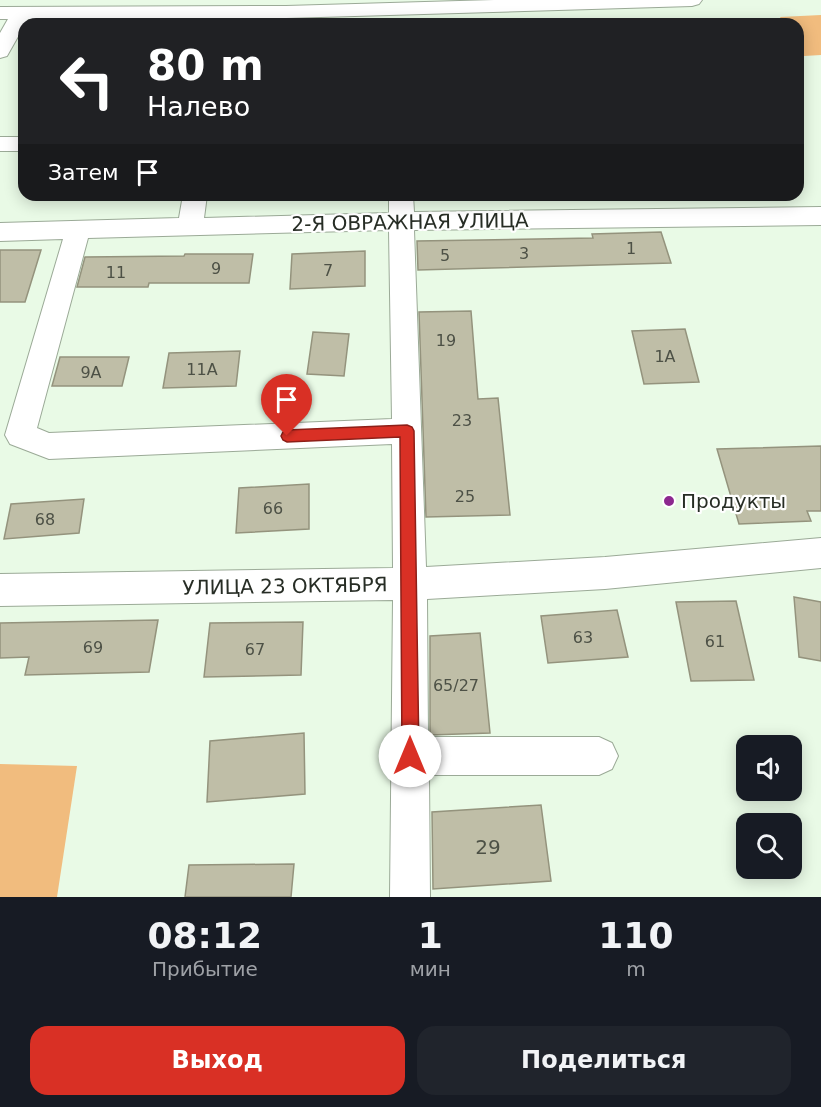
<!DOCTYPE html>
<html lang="ru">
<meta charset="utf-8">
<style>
body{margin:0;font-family:"DejaVu Sans",sans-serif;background:#20242c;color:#f1f3f6;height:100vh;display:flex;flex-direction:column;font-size:22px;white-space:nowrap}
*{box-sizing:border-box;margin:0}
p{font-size:20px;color:#9ea1a6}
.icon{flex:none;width:33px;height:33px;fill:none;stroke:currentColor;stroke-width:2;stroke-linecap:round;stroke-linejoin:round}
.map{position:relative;height:897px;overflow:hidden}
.sheet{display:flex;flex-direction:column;background:#171b24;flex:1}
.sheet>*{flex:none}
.top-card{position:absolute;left:18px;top:18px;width:786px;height:183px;border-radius:18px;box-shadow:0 3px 15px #0003;background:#202124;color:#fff;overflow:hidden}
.fabs{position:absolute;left:736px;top:735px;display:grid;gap:12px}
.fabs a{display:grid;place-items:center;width:66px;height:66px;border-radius:12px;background:#171b24;box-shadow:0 3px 15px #0003;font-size:30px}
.pin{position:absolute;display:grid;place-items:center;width:51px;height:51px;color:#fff;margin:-62px -26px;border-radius:50% 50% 50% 0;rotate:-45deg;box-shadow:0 0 6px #0007}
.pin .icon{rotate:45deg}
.me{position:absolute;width:66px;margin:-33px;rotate:0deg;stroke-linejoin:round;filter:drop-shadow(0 0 4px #0008)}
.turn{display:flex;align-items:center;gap:21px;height:126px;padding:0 30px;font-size:27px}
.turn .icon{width:78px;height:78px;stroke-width:2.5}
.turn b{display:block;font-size:42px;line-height:51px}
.then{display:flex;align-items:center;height:57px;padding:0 30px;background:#0003;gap:12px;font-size:22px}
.eta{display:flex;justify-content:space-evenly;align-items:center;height:102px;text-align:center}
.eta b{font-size:36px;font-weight:600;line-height:42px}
.button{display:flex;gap:12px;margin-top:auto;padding:12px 30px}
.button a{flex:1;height:69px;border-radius:18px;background:#d93025;color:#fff;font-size:24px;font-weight:600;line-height:69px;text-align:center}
.button a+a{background:#20242c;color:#f1f3f6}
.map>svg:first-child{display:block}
.green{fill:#f1bc7e}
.building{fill:#bfbea7;stroke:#94937d;stroke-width:1.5}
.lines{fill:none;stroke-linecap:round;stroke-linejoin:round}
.minor-casing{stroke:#9baa97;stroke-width:2}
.minor{fill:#fff;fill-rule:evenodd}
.route{fill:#d93025;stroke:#8d1f18;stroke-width:1.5}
.poi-dot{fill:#8c288f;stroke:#fff;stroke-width:2}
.labels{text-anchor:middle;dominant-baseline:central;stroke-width:4.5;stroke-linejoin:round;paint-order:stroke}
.number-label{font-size:16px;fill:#4d5146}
.street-label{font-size:20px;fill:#272d25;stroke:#fff}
.poi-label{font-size:20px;fill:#272d25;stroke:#fff;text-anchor:start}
.near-number-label{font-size:20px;fill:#4d5146}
</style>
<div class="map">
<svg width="821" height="897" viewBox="0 0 821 897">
<rect width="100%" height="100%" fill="#e9fae6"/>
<g class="green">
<polygon points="821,15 821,55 804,56 798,47 798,24 784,24 780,17"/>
<polygon points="0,764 77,766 57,897 0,897"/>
</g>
<g class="building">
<polygon points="661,232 671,263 418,270 417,241 593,238 592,234"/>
<polygon points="0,250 41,250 25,302 0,302"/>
<polygon points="365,251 365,286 290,289 292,254"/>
<polygon points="185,254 253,254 249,283 149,283 148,287 77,287 85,257 184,256"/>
<polygon points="471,311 478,399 498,398 510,515 426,517 419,312"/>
<polygon points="685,329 699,382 644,384 632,331"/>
<polygon points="313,332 349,334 344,376 307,374"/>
<polygon points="240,351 236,386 163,388 169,353"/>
<polygon points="60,357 129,357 122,386 52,386"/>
<polygon points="821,446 821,511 807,511 811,521 739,524 717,449"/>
<polygon points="309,484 309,529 236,533 239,488"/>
<polygon points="84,499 79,533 4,539 11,504"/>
<polygon points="794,597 821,602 821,661 799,657"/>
<polygon points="736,601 754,680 691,681 676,602"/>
<polygon points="617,610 628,657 548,663 541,616"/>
<polygon points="158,620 149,672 25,675 29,657 0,658 0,623"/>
<polygon points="303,622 301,675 204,677 210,623"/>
<polygon points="480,633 490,733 430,735 430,636"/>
<polygon points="304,733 305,794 207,802 210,741"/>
<polygon points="541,805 551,881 433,889 432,812"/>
<polygon points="294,864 291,897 185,897 189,865"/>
</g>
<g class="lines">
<defs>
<g id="minor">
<polygon points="494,0 702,0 699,4 692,6 286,18 28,19 7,56 0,58 0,33 8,19 0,19 0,7 286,6"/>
<rect x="0" y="137" width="24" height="14"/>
<path d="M183 195H207L204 218 389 213V195H413L414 212 821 207V225L414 230 426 567 605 557 821 538V568L605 589 427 599 428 737H599L612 743 618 756 612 769 599 775H429L430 897H390L393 600 0 606V574L393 568 392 444 49 459 10 444 5 435 63 239 0 241V223L179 218ZM389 230 392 419 49 433 37 428 88 238Z"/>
</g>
</defs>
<use href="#minor" class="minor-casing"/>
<use href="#minor" class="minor"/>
</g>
<polygon class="route" points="407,425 412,427 414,431 419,756 416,762 410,764 404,762 402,756 400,437 287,442 283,440 281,436 283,432 287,430"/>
<circle class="poi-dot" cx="669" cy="501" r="6"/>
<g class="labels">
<g class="number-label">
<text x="631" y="248">1</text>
<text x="524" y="253">3</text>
<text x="445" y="255">5</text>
<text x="216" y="268">9</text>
<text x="328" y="270">7</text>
<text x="116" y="272">11</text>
<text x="446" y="340">19</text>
<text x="665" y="356">1А</text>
<text x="202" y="369">11А</text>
<text x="91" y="372">9А</text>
<text x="462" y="420">23</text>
<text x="465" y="496">25</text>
<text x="273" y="508">66</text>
<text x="45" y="519">68</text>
<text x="583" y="637">63</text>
<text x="715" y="641">61</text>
<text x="93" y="647">69</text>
<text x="255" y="649">67</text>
<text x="456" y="685">65/27</text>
</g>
<g class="street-label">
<text transform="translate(410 222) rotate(-1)">2-Я ОВРАЖНАЯ УЛИЦА</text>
<text transform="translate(285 586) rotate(-1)">УЛИЦА 23 ОКТЯБРЯ</text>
</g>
<g class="poi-label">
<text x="681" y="501">Продукты</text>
</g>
<g class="near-number-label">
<text x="488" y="847">29</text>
</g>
</g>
</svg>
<div class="fabs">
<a><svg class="icon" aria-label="sound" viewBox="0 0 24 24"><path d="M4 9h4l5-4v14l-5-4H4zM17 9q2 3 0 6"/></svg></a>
<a><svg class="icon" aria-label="search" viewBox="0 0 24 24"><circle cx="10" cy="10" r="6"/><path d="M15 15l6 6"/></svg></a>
</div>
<div class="pin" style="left:287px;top:436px;background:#d93025"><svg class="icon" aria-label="arrive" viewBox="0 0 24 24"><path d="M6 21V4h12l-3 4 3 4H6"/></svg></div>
<svg class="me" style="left:410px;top:756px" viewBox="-20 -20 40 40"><circle r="19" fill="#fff"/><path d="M0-13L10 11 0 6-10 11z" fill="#d93025"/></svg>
<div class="top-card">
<div class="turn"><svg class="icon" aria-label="left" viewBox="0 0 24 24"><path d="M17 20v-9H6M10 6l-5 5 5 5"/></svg><div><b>80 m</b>Налево</div></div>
<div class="then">Затем<svg class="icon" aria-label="arrive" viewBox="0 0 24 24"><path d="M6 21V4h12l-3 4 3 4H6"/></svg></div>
</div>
</div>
<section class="sheet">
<div class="eta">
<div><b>08:12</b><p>Прибытие</p></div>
<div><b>1</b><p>мин</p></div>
<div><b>110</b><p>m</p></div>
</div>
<div class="button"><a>Выход</a><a>Поделиться</a></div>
</section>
